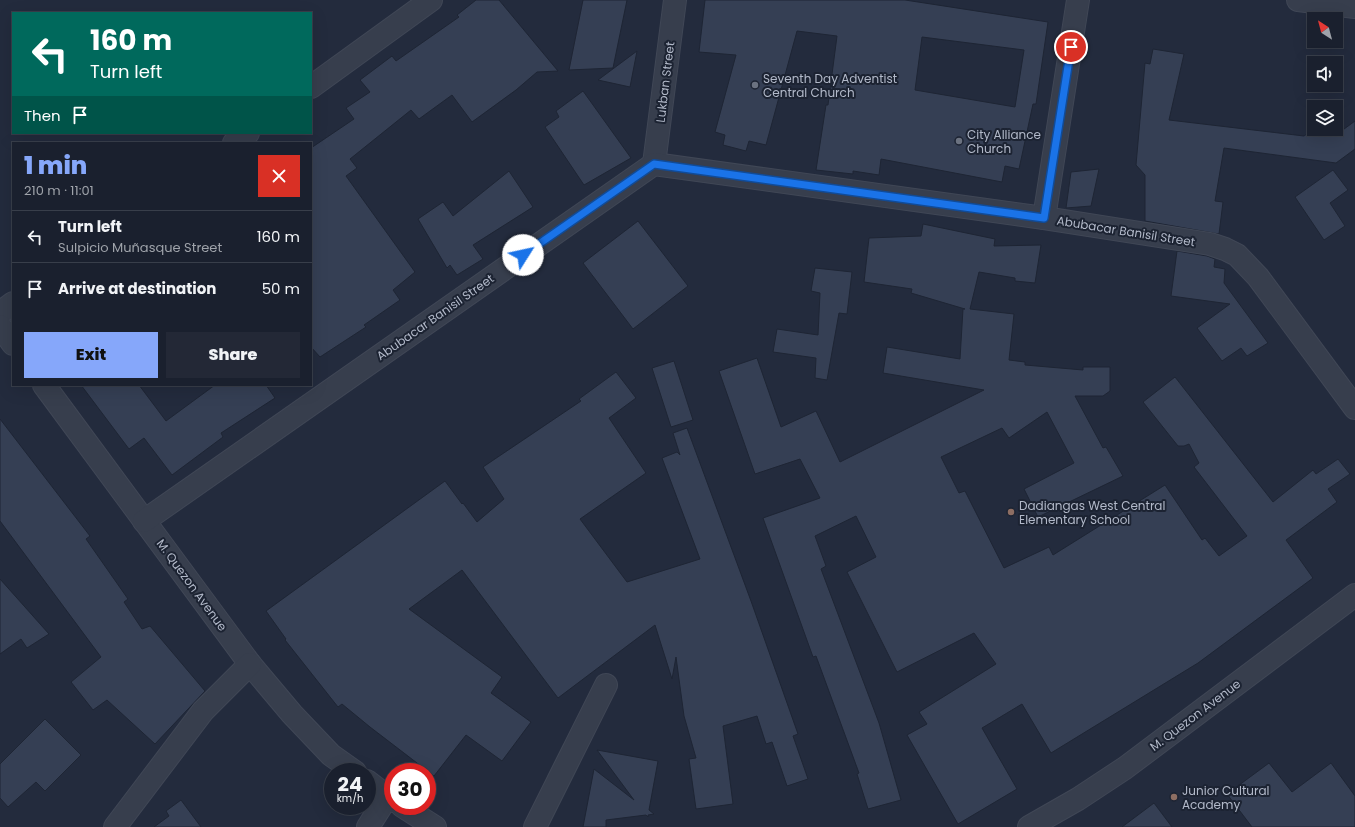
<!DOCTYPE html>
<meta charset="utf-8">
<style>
body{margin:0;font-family:Poppins,sans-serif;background:#232836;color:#f1f3f6;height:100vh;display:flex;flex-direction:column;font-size:15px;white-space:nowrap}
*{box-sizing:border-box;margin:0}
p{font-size:13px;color:#9fa3aa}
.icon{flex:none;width:22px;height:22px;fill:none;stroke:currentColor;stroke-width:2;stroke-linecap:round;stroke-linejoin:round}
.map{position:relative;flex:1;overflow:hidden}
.panel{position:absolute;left:12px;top:142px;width:300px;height:244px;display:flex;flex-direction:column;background:#1a202e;border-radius:0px;box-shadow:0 4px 16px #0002,0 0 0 1px #383e4a}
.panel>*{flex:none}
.banner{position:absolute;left:12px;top:12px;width:300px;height:122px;border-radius:0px;box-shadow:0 4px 16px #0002,0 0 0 1px #383e4a;background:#00695c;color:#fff;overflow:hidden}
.needle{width:26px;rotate:324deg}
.buttons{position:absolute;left:1307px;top:12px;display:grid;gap:8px}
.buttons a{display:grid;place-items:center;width:36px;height:36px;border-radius:0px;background:#1a202e;box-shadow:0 4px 16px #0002,0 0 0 1px #383e4a;font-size:20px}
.speed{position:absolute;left:324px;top:763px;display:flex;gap:8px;font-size:20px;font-weight:700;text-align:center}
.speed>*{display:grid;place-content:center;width:52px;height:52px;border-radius:50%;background:#1a202e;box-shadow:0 4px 16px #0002,0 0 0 1px #383e4a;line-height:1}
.speed small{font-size:10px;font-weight:400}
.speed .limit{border:6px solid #d22;background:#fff;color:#111}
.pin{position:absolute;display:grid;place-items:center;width:34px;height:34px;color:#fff;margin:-17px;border:2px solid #fff;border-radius:50%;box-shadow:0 1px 4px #0007}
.me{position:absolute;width:44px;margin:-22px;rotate:55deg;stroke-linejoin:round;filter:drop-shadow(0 0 3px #0008)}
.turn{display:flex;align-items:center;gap:14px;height:84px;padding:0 12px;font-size:18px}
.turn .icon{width:52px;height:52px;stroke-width:2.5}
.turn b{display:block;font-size:28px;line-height:34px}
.then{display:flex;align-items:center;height:38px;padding:0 12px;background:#0003;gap:8px;font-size:15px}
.round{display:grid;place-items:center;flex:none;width:42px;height:42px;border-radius:0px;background:#232836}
.head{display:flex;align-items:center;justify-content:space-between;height:68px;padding:0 12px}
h1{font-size:24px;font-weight:800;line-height:30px;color:#86a7fa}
.cta{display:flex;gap:8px;margin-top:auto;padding:8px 12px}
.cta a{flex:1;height:46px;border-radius:0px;background:#86a7fa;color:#111;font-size:16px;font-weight:800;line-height:46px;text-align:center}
.cta a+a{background:#232836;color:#f1f3f6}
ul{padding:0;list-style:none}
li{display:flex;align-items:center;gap:12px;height:52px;padding:0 12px;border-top:1px solid #383e4a}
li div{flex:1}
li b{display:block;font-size:15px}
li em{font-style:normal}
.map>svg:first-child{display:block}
.building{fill:#353f54;stroke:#1e2534;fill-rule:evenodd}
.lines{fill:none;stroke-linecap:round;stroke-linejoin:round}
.minor-casing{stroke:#404756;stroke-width:24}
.minor{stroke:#373e4d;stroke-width:22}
.route-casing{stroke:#114b97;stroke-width:10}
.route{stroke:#1a73e8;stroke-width:7}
.worship-dot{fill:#6b7280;stroke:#1c2332;stroke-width:1.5}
.education-dot{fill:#8d6e63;stroke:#1c2332;stroke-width:1.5}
.labels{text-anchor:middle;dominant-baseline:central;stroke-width:4;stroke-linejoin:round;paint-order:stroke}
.poi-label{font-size:12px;fill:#b2b9c9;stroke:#1c2332;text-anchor:start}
.street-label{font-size:12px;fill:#b2b9c9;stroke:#1c2332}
</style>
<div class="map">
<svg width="1355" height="827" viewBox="0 0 1355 827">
<rect width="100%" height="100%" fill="#232b3d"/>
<g class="building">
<polygon points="476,0 499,0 558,71 537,72 516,90 472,122 452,95 419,119 411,110 350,159 357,168 346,176 415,272 393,290 400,300 364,325 366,327 320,357 311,347 311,148 354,119 346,108 370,92 360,80 392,56 396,61 459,17 457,15"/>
<polygon points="583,0 627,0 613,68 569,70"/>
<path d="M705 0H905L1048 22 1036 104H1033L1019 169 1005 166 1002 182 881 159 879 175 853 171V174L816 170 826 105H828L837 36 797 31 766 145 749 141 746 151 723 145 725 135 715 132 736 55 699 52ZM922 37 1024 50 1015 107 915 90Z"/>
<polygon points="1153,49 1184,54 1169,120 1304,136 1314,129 1336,129 1336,126 1340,132 1355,121 1355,149 1336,163 1224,148 1215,201 1223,202 1219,234 1145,221 1145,175 1136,165 1145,63 1150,64"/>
<polygon points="637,51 630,87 598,80"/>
<polygon points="583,91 631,158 584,185 545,127 559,117 556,111"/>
<polygon points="1099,169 1091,206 1066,208 1071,172"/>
<polygon points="1333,170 1348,190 1330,203 1345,226 1324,240 1295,197"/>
<polygon points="509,171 533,207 473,245 483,259 457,275 450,265 447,268 418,219 443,202 453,216"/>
<polygon points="638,221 688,286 633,329 583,263"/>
<polygon points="923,224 995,239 994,246 1041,245 1035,283 1015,281 1015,278 979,272 970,309 1014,314 1009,360 1025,362 1025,365 1083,370 1083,367 1110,367 1110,391 1103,396 1075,396 1103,448 1106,447 1123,476 1038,517 1024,489 1074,463 1047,412 1009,438 1002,428 941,457 959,493 965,491 1004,568 1049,547 1053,555 1165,485 1202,540 1205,538 1219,556 1247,536 1194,467 1199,463 1189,444 1184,446 1178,446 1143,402 1175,377 1273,502 1313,470 1316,474 1338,459 1350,474 1328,489 1337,502 1286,540 1313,578 1198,663 1051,753 1022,704 982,728 1017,789 958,824 907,735 927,724 919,712 996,664 974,633 897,672 847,572 876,557 856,516 815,536 826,566 821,569 879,723 901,800 868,809 857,774 859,773 816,656 813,657 763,518 820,498 800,459 755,474 719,371 757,358 781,427 816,411 840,462 984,390 883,373 887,347 960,359 963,309 965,309 911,293 912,289 864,282 869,238 921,236"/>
<polygon points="1177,251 1207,256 1215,259 1214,267 1225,269 1224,283 1268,343 1247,356 1241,348 1222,361 1197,328 1230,304 1171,296"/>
<polygon points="815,268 852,272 847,314 839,313 827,380 815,378 816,358 773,352 777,329 818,335 820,293 811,291"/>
<polygon points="674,361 693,420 671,427 652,368"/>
<polygon points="616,372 636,398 609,418 646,473 580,519 627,582 700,559 662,458 677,452 680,455 673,433 687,428 751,601 798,734 793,736 808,779 787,786 772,742 766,744 757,716 723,726 733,804 696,809 689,759 696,758 684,716 676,657 672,679 655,625 558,698 462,570 409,609 502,677 491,693 531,722 502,761 466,735 434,776 370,727 342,704 338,707 285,640 286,639 266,611 445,481 462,504 463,503 477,522 504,499 483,467 581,401 579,399"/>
<polygon points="81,385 139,385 166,421 215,385 266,385 275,398 221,433 223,437 172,475 144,438 129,449"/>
<polygon points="0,419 90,536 86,539 128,599 124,602 142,629 150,626 205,691 155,744 107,700 93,710 71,682 101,657 0,521"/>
<polygon points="0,579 49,634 27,648 21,639 0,654"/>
<polygon points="45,719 81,755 45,791 36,782 8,807 0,798 0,764"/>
<polygon points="597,750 658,761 649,810 654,814 648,815 648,817 646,815 606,820 606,827 583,827 594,769 634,800"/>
<polygon points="1269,763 1292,792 1331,763 1355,796 1355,827 1252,827 1227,794"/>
<polygon points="181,800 201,827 154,827 169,816 166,811"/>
<polygon points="1154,803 1172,827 1122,827"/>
</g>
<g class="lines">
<defs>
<g id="minor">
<polyline points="1298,0 1355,7"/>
<polyline points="311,87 431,0"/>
<polyline points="234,143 248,133"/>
<polyline points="654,164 675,0"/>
<polyline points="1044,218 1078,0"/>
<polyline points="0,313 13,303"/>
<polyline points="0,326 13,344"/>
<polyline points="44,385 250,664 292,714 331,755 355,772"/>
<polyline points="144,521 654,164 1044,218 1210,244 1225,249 1237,255 1258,277 1355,408"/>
<polyline points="367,781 393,801"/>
<polyline points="402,806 435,827"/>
<polyline points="115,827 203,711 250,664"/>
<polyline points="368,827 387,797"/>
<polyline points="535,827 606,685"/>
<polyline points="1029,827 1078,799 1125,768 1355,595"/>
</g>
</defs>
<use href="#minor" class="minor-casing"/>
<use href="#minor" class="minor"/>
</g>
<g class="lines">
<defs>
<polyline id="route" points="523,255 654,164 1044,218 1071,47"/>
</defs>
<use href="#route" class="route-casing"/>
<use href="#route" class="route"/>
</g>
<g class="worship-dot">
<circle cx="755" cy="85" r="4"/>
<circle cx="959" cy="141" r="4"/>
</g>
<g class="education-dot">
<circle cx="1011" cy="512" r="4"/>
<circle cx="1174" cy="797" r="4"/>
</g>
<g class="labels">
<g class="poi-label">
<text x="763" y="78">Seventh Day Adventist<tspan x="763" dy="14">Central Church</tspan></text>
<text x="967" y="134">City Alliance<tspan x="967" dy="14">Church</tspan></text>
<text x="1019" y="505">Dadiangas West Central<tspan x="1019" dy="14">Elementary School</tspan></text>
<text x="1182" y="790">Junior Cultural<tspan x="1182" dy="14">Academy</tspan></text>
</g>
<g class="street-label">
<text transform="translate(665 82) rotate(-83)">Lukban Street</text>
<text transform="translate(1126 231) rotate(9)">Abubacar Banisil Street</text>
<text transform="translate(435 317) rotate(-35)">Abubacar Banisil Street</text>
<text transform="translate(192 585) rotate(54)">M. Quezon Avenue</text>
<text transform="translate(1195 715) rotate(-37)">M. Quezon Avenue</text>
</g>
</g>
</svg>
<div class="buttons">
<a><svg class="needle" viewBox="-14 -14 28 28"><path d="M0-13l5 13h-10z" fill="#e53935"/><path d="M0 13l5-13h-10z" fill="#9fa3aa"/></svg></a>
<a><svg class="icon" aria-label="sound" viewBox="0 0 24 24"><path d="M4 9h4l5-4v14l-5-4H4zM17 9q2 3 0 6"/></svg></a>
<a><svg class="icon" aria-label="layers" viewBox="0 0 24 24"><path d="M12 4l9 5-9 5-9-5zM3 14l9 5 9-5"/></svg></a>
</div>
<div class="speed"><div>24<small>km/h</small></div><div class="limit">30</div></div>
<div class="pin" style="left:1071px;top:47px;background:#d93025"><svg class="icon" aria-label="arrive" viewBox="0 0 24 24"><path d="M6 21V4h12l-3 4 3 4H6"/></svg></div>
<svg class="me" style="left:523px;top:255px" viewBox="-20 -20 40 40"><circle r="19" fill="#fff"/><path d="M0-13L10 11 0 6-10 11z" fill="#1a73e8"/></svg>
<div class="banner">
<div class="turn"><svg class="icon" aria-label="left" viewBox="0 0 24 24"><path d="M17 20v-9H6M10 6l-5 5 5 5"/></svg><div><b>160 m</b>Turn left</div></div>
<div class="then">Then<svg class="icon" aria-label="arrive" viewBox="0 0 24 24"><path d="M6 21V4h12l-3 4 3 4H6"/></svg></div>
</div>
<section class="panel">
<div class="head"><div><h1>1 min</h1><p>210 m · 11:01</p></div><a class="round" style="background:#d93025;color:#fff"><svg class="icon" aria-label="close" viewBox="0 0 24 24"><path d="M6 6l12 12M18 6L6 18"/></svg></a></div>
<ul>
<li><svg class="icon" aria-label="left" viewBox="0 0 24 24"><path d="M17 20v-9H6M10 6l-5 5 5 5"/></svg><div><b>Turn left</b><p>Sulpicio Muñasque Street</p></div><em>160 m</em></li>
<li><svg class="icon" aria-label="arrive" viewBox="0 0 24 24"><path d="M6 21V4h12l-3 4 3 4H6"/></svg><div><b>Arrive at destination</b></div><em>50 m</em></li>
</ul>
<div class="cta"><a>Exit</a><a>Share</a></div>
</section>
</div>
